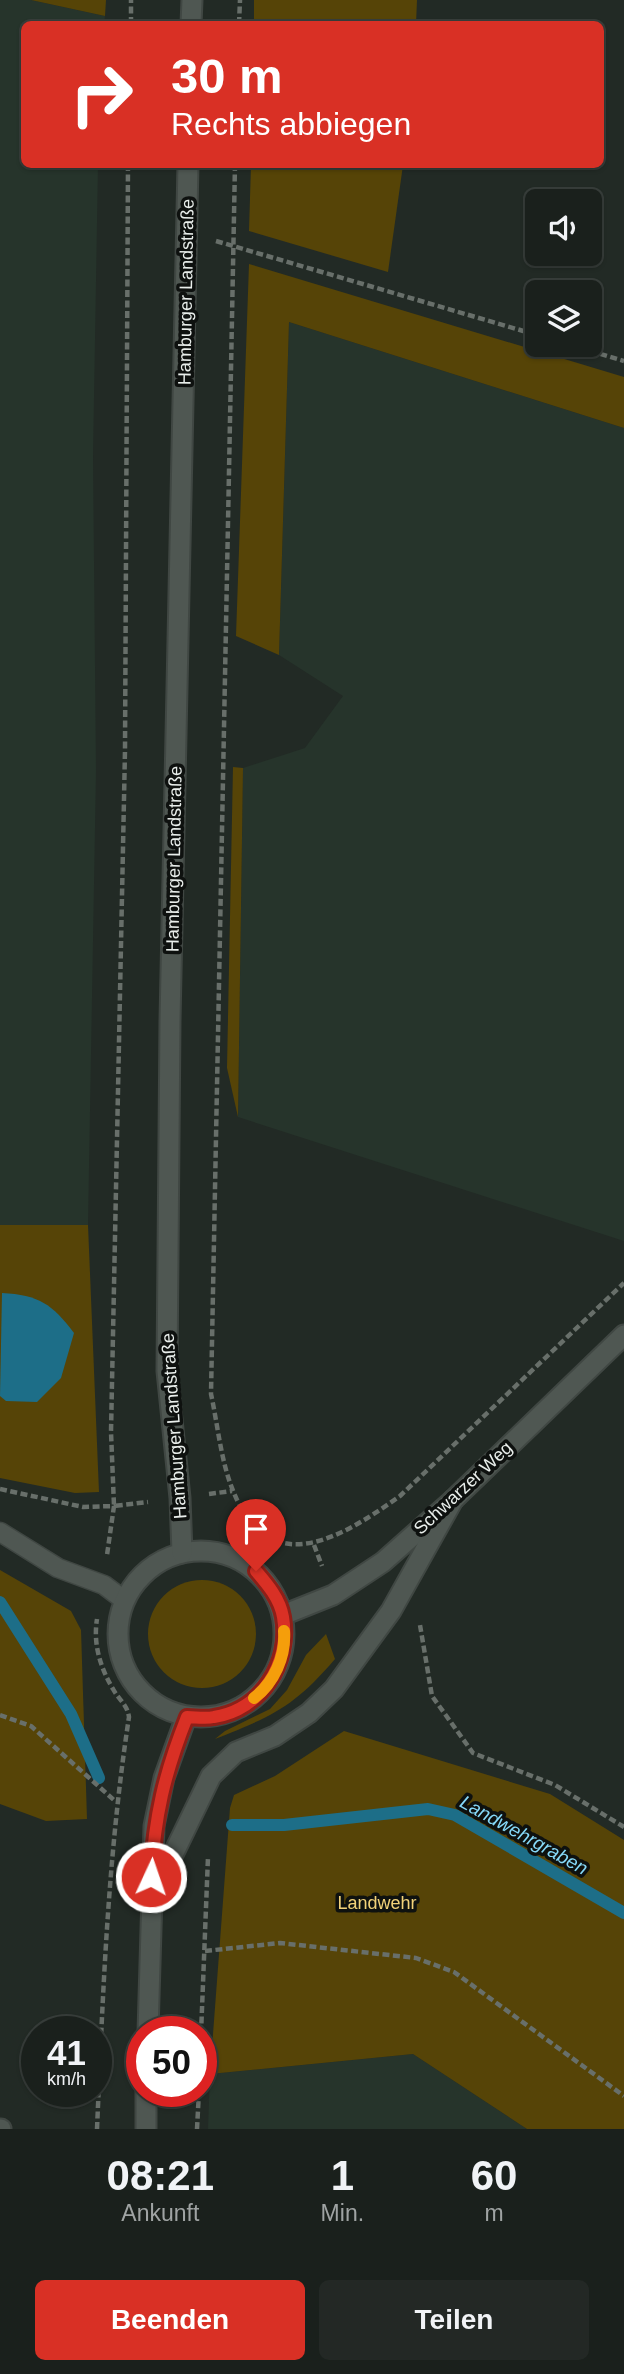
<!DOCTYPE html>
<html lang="de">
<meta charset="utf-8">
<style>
body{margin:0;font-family:Helvetica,sans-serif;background:#232825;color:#f1f3f6;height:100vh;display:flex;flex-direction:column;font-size:26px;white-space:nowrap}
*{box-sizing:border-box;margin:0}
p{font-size:23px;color:#9fa3a3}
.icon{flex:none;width:38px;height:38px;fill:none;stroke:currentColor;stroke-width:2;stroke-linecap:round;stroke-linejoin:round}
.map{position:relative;height:2129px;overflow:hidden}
.side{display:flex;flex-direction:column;background:#1a201c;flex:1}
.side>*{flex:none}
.banner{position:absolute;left:21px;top:21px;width:583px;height:147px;border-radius:10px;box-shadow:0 2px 5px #0004,0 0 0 2px #383e3b;background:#d93025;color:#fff;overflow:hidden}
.tools{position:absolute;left:525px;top:189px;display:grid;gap:14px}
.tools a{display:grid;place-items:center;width:77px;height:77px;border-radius:10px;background:#1a201c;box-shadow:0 2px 5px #0004,0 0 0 2px #383e3b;font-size:35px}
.speed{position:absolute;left:21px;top:2016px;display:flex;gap:14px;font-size:35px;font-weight:700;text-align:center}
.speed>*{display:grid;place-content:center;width:91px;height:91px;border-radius:50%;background:#1a201c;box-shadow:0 2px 5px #0004,0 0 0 2px #383e3b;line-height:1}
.speed small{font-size:18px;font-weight:400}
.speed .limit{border:10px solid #d22;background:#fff;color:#111}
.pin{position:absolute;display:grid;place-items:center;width:60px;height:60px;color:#fff;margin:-72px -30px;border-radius:50% 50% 50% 0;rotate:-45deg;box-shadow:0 0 7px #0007}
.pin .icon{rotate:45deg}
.me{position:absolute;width:77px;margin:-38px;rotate:3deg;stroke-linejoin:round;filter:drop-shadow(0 0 5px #0008)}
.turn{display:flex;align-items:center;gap:24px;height:147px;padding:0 35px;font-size:32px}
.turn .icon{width:91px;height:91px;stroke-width:2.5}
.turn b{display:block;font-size:49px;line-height:60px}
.eta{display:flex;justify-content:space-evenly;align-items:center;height:119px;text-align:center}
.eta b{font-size:42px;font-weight:700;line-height:49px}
.action{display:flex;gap:14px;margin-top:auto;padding:14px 35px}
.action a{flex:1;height:80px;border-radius:10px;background:#d93025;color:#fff;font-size:28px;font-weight:700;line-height:80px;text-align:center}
.action a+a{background:#232825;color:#f1f3f6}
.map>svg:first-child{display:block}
.built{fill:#26342b}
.green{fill:#564407}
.water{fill:#1d6e88}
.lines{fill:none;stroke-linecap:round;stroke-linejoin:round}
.stream{stroke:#1d6e88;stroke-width:12}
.service-casing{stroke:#404743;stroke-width:21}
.minor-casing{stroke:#404743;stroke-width:23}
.tertiary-casing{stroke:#404743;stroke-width:23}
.secondary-casing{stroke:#404743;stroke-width:23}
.path{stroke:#686f6a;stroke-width:4.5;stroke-dasharray:7 3.5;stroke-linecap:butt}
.service{stroke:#4f5752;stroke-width:18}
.minor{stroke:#4f5752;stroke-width:19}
.tertiary{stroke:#4f5752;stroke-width:19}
.secondary{stroke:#4f5752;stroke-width:19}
.route-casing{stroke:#8d1f18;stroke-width:18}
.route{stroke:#d93025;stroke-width:12}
.slow{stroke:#f59e0b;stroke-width:12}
.labels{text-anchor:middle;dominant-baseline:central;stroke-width:7;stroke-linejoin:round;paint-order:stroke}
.street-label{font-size:18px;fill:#e9eeeb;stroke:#0e110f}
.park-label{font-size:18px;fill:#f2d279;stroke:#0e110f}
.water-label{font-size:19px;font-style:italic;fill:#86d9f8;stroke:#0e110f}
</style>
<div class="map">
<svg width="624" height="2129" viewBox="0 0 624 2129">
<rect width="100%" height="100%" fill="#222a25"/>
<g class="built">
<polygon points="0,0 31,0 105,16 104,24 24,24 24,164 98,165 93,456 96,771 88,1225 0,1225"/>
<polygon points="289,322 624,428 624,1241 238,1117 243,768 305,748 343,696 279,655"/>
<polygon points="413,2054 527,2129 208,2129 210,2074"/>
</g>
<g class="green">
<polygon points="31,0 106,0 105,16"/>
<polygon points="254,0 417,0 416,24 254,24"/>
<polygon points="251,165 403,165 388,272 249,231"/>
<polygon points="249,264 624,377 624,428 289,322 279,655 236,636"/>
<polygon points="233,767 243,768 238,1117 227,1068"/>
<polygon points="0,1225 88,1225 99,1492 75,1493 0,1478"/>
<polygon points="0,1570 71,1611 81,1630 87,1819 46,1821 0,1804"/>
<circle cx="202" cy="1634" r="54"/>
<path d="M326 1634 335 1659C294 1707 273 1716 215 1739L225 1731 270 1709 287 1690 306 1655Z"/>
<polygon points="344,1731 550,1794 624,1840 624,2129 527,2129 413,2054 210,2074 230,1808 234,1795 275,1776"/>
</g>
<path class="water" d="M2 1293C39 1295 52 1304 74 1333L61 1378 37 1402 6 1401 0 1396Z"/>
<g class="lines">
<g class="stream">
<polyline points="0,1602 71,1714 99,1778"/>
<polyline points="232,1825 284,1825 428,1809 455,1815 624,1913"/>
</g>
<defs>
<polyline id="service" points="0,1532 58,1568 104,1585 124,1600"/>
<polyline id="minor" points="0,2129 1,2129"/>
<g id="tertiary">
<polyline points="283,1615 333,1595 383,1562 453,1500 624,1335"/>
<polyline points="151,1900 211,1776 236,1752 275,1736 309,1713 334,1689 391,1611 453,1500"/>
</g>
<g id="secondary">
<polyline points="191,24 192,0"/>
<circle cx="201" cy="1634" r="83"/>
<polyline points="182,1553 180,1498 167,1371 170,1021 188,164"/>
<polyline points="148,2032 154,1826 164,1778 186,1717"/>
<polyline points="146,2129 146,2091"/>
</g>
</defs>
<use href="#service" class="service-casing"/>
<use href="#minor" class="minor-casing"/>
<use href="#tertiary" class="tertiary-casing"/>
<use href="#secondary" class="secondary-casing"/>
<g class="path">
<polyline points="131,24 131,0"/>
<polyline points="239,24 240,0"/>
<polyline points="128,164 125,750 111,1432 114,1506 148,1502"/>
<path d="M235 164 211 1394C218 1426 221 1463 234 1493 271 1583 345 1535 400 1496L624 1283"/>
<polyline points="216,241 537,335"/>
<polyline points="570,345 624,361"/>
<polyline points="0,1489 83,1507 114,1506 107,1555"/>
<polyline points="209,1494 232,1491"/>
<polyline points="314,1545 322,1566"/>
<polyline points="420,1625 432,1696 473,1753 555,1785 624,1827"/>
<polyline points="0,1715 31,1726 115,1801"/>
<polyline points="205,1951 280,1943 416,1958 454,1972 624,2096"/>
<polyline points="201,2034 208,1857"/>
<path d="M97 2129C103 1991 108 1854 129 1717 127 1704 119 1700 113 1689 100 1667 93 1644 97 1619"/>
<polyline points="197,2129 199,2091"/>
</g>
<use href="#service" class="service"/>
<use href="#minor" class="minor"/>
<use href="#tertiary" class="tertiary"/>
<use href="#secondary" class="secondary"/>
</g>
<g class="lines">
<defs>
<path id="route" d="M151 1877C155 1815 164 1775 187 1717 195 1717 205 1719 214 1717 261 1710 291 1663 283 1617 280 1599 268 1585 256 1571"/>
</defs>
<use href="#route" class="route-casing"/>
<use href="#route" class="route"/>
<path class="slow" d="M254 1698C274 1683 286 1656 284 1631"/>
</g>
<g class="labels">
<g class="street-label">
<text transform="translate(186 292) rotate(-89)">Hamburger Landstraße</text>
<text transform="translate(174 859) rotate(-89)">Hamburger Landstraße</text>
<text transform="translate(174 1426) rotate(-94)">Hamburger Landstraße</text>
<text transform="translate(463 1488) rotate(-43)">Schwarzer Weg</text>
</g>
<g class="park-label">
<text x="377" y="1903">Landwehr</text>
</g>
<g class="water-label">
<text transform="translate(524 1835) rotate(29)">Landwehrgraben</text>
</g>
</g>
</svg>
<div class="tools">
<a><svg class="icon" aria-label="sound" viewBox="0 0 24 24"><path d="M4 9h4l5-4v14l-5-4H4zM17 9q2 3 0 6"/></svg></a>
<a><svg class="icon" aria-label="layers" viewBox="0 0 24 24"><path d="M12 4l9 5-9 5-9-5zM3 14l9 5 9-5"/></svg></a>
</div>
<div class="speed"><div>41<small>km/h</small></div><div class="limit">50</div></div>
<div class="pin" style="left:256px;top:1571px;background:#d93025"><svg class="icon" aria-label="arrive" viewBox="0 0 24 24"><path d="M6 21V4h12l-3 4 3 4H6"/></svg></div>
<svg class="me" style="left:151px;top:1877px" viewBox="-20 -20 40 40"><circle r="17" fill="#d93025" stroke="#fff" stroke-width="3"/><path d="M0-11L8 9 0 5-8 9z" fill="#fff"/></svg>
<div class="banner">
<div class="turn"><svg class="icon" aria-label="right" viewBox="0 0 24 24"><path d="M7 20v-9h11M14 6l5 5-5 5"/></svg><div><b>30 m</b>Rechts abbiegen</div></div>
</div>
</div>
<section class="side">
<div class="eta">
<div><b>08:21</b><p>Ankunft</p></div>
<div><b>1</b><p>Min.</p></div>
<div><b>60</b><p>m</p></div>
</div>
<div class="action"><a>Beenden</a><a>Teilen</a></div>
</section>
